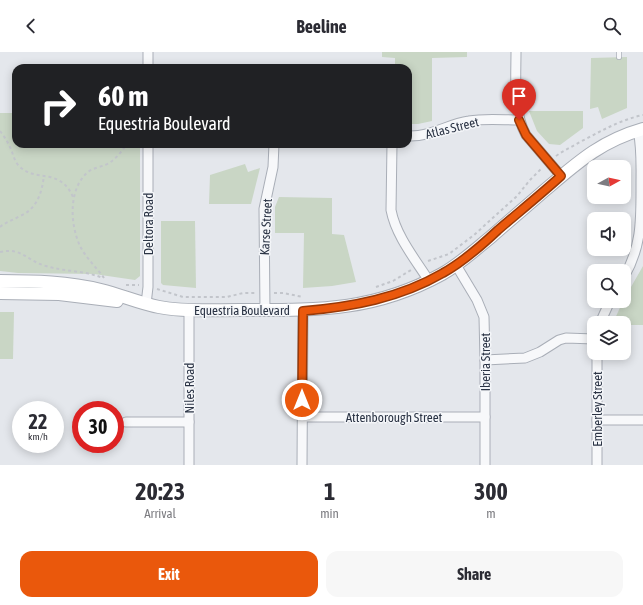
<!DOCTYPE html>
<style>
body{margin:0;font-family:"Asap Condensed",sans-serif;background:#f7f7f7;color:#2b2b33;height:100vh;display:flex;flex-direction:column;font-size:15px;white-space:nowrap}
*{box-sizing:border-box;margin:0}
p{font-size:13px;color:#7c7c81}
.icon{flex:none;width:22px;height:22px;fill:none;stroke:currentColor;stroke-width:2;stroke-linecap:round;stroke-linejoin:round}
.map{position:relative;height:413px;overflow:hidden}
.panel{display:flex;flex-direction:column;background:#fff;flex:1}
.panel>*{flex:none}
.guide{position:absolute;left:12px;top:12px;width:400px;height:84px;border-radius:12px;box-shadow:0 2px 10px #0003;background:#202124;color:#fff;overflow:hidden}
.needle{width:26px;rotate:82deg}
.tools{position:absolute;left:587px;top:108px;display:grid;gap:8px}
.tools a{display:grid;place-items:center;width:44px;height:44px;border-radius:8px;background:#fff;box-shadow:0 2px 10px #0003;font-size:20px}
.speed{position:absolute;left:12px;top:349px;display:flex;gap:8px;font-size:20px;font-weight:700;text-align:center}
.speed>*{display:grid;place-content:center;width:52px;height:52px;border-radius:50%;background:#fff;box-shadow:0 2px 10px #0003;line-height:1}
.speed small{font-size:10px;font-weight:400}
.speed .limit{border:6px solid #d22;background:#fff;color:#111}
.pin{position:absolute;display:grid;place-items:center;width:34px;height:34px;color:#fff;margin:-41px -17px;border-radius:50% 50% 50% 0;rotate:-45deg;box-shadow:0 0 4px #0007}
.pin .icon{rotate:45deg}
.me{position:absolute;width:44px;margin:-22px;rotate:0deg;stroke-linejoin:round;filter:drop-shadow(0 0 3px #0008)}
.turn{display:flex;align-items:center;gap:14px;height:84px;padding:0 20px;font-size:18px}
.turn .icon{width:52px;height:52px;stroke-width:2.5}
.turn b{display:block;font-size:28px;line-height:34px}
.eta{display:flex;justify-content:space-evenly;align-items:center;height:68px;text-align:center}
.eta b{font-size:24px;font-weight:700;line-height:28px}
.cta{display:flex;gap:8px;margin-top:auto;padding:8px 20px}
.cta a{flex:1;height:46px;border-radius:12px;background:#ea580c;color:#fff;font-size:16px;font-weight:700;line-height:46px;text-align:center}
.cta a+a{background:#f7f7f7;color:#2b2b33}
header{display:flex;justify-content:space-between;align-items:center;height:52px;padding:0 20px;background:#fff;font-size:18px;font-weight:700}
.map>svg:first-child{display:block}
.green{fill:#c9d6c5}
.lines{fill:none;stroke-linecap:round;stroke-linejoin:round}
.lane-casing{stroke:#a9aeb7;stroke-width:6}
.street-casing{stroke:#a9aeb7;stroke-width:11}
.secondary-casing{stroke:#a9aeb7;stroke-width:14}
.path{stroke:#c2c5cb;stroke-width:2;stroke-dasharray:3 3;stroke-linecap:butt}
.lane{stroke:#f7f8fa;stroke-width:4.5}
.street{stroke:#f7f8fa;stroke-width:9}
.secondary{stroke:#fff;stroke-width:12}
.route-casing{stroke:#983908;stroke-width:10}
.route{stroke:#ea580c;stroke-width:7}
.labels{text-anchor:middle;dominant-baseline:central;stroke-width:3;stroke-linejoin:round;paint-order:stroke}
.street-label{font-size:13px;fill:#2b3445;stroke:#f4f6f9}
</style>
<header><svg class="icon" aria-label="back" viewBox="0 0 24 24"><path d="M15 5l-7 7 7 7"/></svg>Beeline<svg class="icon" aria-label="search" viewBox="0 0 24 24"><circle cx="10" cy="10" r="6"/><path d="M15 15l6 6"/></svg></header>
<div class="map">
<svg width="643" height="413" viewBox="0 0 643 413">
<rect width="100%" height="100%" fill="#e4e7ec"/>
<g class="green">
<polygon points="382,0 467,0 467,5 432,6 432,69 418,72 408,72 408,16 395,16 395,6 382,5"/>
<polygon points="627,5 627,56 602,67 598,55 590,57 591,6"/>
<polygon points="529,59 583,59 583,76 560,93 549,92 537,79"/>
<polygon points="0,61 16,61 16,92 140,92 140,224 135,228 94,222 18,221 0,219"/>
<polygon points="245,112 248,120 260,116 251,152 209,152 210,123"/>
<polygon points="279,145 332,146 332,182 344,183 356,230 332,234 303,236 304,181 275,181 275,155"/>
<polygon points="161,169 195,169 196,236 163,233 161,231"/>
<polygon points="643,214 643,273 624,273 624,271 613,271 623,249"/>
<polygon points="0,260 14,260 13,307 0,307"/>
</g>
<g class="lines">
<defs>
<polyline id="lane" points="619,5 619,0"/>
<g id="street">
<path d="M516 0C516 26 513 60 526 83L561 124"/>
<polyline points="148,16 148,0"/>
<path d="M408 84C432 85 447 72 469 69 485 66 503 68 519 68"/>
<path d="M392 92 391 158C396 184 415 207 429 229"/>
<polyline points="456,213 477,248 484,265 485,308 485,413"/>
<path d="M624 225C642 194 641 167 641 133 641 114 642 96 638 78"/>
<polyline points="146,252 148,235 148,92"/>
<polyline points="189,258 189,413"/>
<polyline points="265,258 264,157 273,115 274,92"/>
<polyline points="600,271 610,249"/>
<polyline points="485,308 525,306 540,300 559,288 566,286 594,287"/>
<polyline points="303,365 485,365"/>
<polyline points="597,368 643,368"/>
<polyline points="126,370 189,370"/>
<polyline points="302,413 303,259"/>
<polyline points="597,413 597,301"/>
</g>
<g id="secondary">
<path d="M0 229C35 229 68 230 101 238 121 243 139 251 159 255 186 260 213 258 240 258 315 258 373 260 442 222 460 212 476 197 492 184 510 168 528 153 545 138 578 110 601 89 643 77"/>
<polyline points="0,241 59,242 117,249"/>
</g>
</defs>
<use href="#lane" class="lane-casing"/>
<use href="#street" class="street-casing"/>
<use href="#secondary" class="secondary-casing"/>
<g class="path">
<path d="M0 79C4 84 7 89 10 95 13 101 14 109 19 114 36 131 60 115 73 145"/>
<path d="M556 104C564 98 572 95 580 90 601 79 620 68 643 63"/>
<path d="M0 175C6 170 13 168 20 164 37 157 42 141 44 123"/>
<path d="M0 200C22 195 27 209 46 214 65 220 83 218 103 226"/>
<polyline points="428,209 449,202 474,183 517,144 530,128 542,116"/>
<path d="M104 226C97 216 86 206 80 194 70 172 68 137 88 120 93 116 100 115 105 113 115 109 121 100 127 92"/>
<polyline points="126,233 139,233"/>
<polyline points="376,235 393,229 411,218"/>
<polyline points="157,237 183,245 227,245 243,241 255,241"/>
<polyline points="274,241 283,241 303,245"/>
</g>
<use href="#lane" class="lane"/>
<use href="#street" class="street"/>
<use href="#secondary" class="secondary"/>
</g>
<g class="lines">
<defs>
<path id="route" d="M302 348 303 259C352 255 400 246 443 221 463 210 481 194 498 178 519 160 540 143 561 124L526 83 519 68"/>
</defs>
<use href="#route" class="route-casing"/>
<use href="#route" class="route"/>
</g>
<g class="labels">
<g class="street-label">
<text transform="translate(452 76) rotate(-14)">Atlas Street</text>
<text transform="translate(148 172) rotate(-90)">Deltora Road</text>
<text transform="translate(266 175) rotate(-87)">Karse Street</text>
<text x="242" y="258">Equestria Boulevard</text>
<text transform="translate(485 310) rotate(-90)">Iberia Street</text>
<text transform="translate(189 336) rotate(-90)">Niles Road</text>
<text transform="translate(597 357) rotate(-90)">Emberley Street</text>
<text x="394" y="365">Attenborough Street</text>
</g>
</g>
</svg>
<div class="tools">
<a><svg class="needle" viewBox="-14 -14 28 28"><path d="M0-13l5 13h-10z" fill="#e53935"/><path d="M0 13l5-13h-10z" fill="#7c7c81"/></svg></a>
<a><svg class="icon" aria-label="sound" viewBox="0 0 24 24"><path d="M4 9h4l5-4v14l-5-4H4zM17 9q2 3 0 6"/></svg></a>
<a><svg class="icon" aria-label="search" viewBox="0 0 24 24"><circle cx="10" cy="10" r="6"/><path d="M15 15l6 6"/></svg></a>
<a><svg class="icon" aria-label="layers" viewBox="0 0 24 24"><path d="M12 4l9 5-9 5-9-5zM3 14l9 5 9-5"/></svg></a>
</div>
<div class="speed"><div>22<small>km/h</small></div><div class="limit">30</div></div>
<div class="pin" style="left:519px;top:68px;background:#d93025"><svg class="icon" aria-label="arrive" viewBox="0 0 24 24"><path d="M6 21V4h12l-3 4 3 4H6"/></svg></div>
<svg class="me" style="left:302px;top:348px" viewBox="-20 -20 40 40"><circle r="17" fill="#ea580c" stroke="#fff" stroke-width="3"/><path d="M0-11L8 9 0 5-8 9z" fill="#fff"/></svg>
<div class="guide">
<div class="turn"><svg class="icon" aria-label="right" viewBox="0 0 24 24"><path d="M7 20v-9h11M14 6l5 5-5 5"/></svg><div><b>60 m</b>Equestria Boulevard</div></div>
</div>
</div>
<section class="panel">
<div class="eta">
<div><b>20:23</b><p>Arrival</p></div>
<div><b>1</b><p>min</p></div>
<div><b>300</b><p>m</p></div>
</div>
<div class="cta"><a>Exit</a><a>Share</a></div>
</section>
